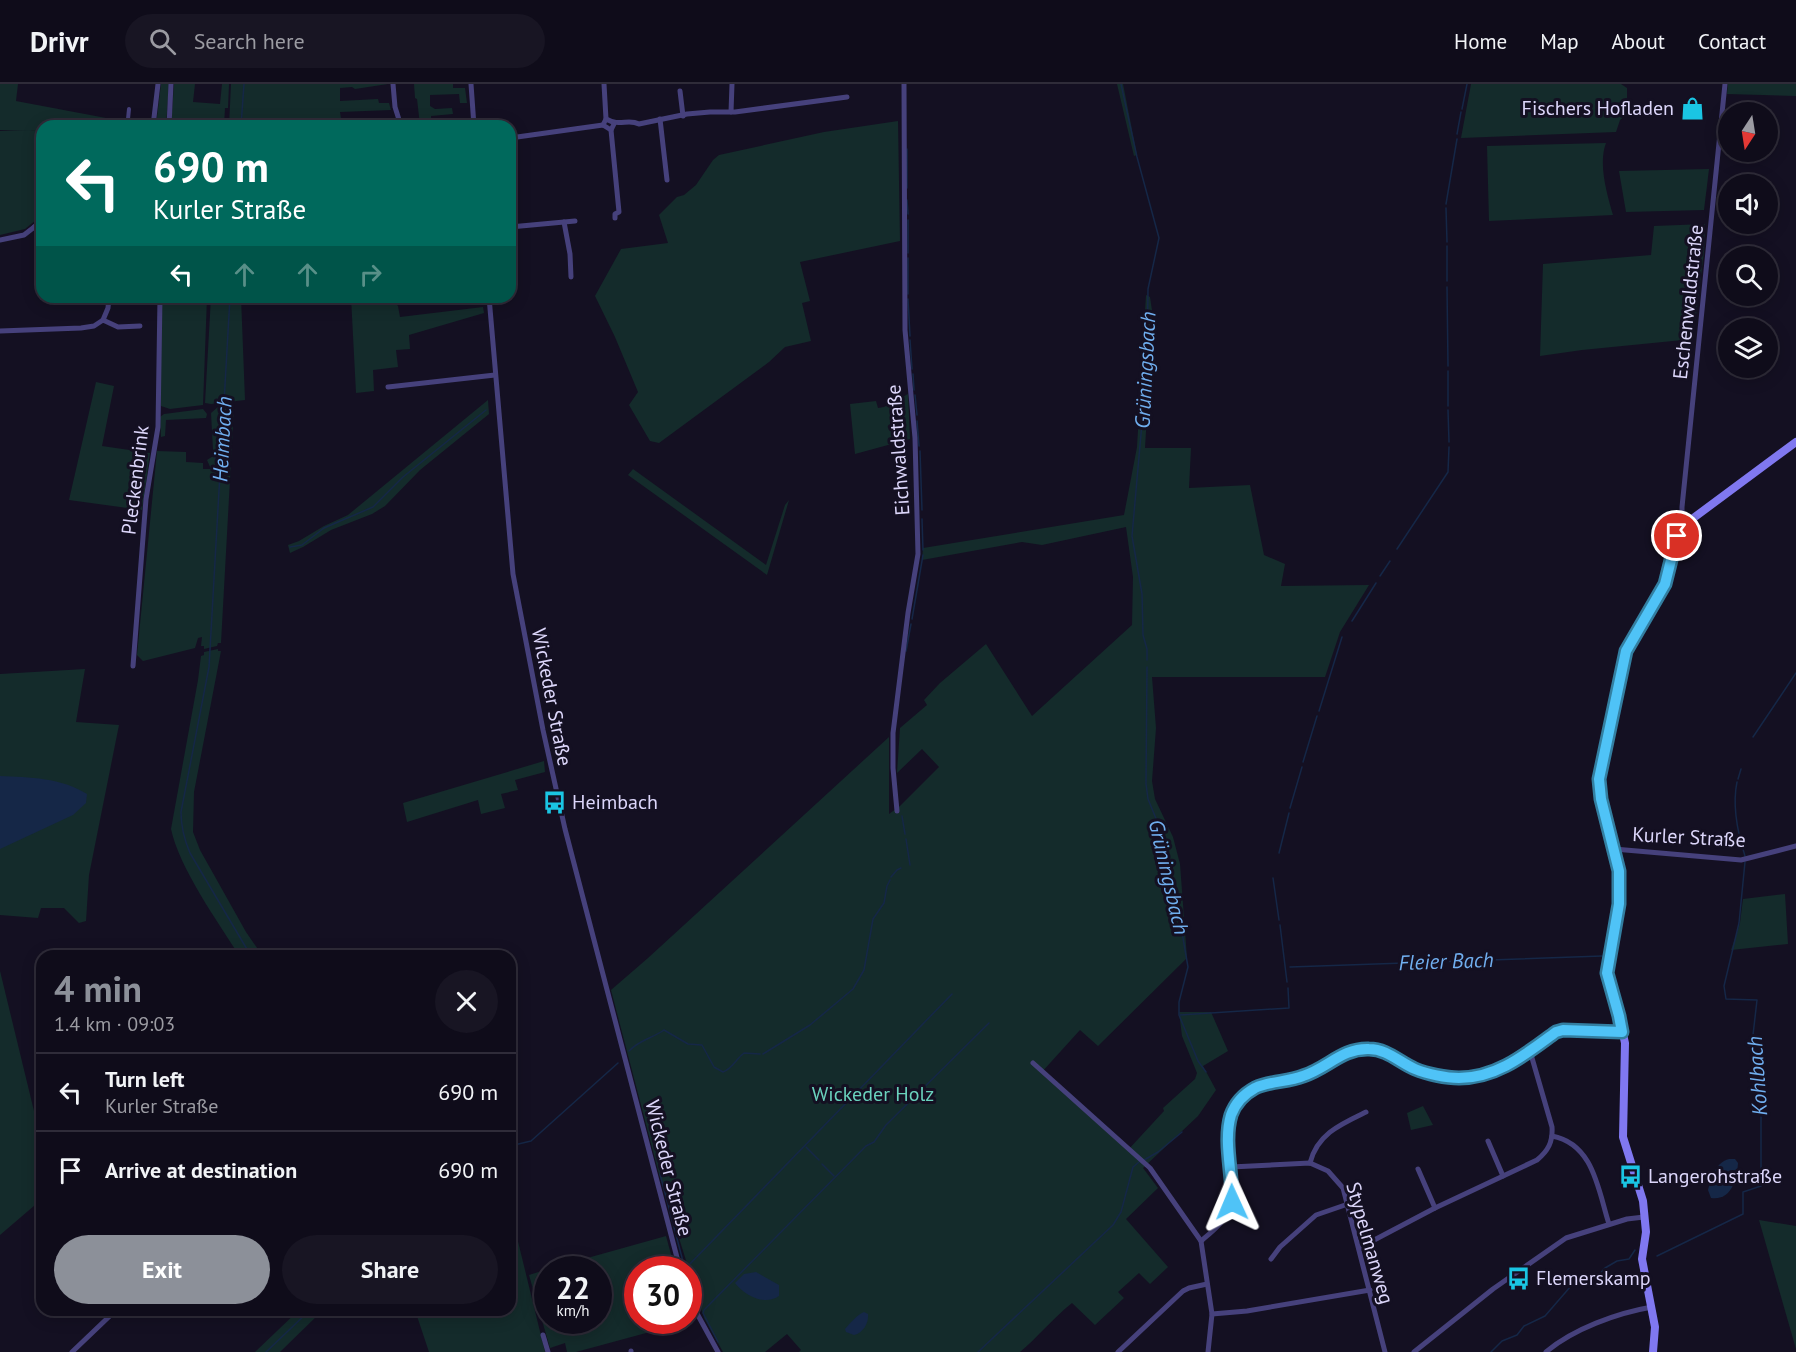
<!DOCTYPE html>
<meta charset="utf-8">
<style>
body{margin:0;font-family:"PT Sans",sans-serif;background:#181523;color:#f1f3f6;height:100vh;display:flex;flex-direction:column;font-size:22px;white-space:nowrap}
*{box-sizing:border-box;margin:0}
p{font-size:20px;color:#9b9ba2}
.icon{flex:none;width:33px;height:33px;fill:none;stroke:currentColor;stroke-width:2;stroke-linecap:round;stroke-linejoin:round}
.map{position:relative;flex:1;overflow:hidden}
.panel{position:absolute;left:36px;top:866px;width:480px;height:366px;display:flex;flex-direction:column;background:#0f0c1a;border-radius:18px;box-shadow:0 3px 15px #0003,0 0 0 2px #2f2c39}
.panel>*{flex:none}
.hud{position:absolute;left:36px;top:36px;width:480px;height:183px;border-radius:18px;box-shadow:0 3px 15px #0003,0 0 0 2px #2f2c39;background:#00695c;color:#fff;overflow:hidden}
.needle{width:39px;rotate:192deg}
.fabs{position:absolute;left:1718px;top:18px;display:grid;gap:12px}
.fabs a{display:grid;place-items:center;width:60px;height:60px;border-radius:50%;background:#0f0c1a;box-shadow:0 3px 15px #0003,0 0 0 2px #2f2c39;font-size:30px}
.speed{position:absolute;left:534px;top:1172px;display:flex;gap:12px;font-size:30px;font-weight:700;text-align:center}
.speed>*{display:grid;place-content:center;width:78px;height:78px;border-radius:50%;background:#0f0c1a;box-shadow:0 3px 15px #0003,0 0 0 2px #2f2c39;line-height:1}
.speed small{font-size:15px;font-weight:400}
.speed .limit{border:9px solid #d22;background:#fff;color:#111}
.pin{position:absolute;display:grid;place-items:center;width:51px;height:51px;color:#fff;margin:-26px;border:3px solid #fff;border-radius:50%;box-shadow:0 2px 6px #0007}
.me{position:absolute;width:66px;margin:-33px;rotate:359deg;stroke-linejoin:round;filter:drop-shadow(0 0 4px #0008)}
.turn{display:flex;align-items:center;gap:21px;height:126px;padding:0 18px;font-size:27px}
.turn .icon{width:78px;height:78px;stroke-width:2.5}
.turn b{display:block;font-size:42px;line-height:51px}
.lanes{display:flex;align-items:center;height:57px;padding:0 18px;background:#0003;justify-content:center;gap:30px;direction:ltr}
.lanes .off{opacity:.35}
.round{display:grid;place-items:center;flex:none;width:63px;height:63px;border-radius:32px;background:#181523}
.overview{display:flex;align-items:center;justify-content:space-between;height:102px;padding:0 18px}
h1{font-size:36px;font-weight:800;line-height:45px;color:#8c9099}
.action{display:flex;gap:12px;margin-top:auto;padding:12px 18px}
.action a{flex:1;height:69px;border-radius:36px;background:#8c9099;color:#fff;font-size:24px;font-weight:800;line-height:69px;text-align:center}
.action a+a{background:#181523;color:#f1f3f6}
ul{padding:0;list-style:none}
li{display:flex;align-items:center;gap:18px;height:78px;padding:0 18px;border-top:2px solid #2f2c39}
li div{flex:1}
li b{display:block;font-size:22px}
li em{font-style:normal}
header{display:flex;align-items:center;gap:36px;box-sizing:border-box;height:84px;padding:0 30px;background:#0f0c1a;border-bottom:2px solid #2f2c39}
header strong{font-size:28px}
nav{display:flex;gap:33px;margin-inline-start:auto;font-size:21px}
.search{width:420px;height:54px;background:#181523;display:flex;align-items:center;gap:15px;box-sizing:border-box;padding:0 21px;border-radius:33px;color:#9b9ba2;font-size:22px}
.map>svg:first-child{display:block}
.green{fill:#142b2b}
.water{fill:#152747}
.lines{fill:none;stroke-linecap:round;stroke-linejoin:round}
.stream{stroke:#152747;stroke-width:1.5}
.pedestrian{stroke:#46417c;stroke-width:4}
.minor{stroke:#46417c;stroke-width:5}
.secondary{stroke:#8078f0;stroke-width:8}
.route-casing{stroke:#337fa1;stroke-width:15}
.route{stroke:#4fc3f7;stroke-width:10}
.labels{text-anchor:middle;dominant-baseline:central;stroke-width:6;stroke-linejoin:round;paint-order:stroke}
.poi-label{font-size:20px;fill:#dcd6fa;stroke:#141022;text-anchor:start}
.street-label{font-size:20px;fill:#dcd6fa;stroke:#141022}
.park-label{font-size:20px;fill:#6ad2bd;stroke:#141022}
.water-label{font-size:21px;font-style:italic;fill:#70aeef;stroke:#141022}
</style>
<header>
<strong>Drivr</strong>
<div class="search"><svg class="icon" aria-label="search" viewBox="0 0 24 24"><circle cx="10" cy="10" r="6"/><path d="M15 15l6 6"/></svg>Search here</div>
<nav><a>Home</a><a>Map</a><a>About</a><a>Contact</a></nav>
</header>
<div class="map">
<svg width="1796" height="1268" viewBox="0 0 1796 1268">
<rect width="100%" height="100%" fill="#141022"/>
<g class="green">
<polygon points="0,0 18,0 16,17 106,34 105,42 42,42 42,47 0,46"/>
<polygon points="161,0 169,0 166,42 156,42"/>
<polygon points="174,0 195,0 193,18 220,20 222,0 229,0 228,24 225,24 224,42 171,42"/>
<polygon points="231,0 388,0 355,5 352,3 340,4 340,17 378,15 379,19 389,19 391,26 340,28 342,41 373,39 374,42 229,42"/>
<polygon points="414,0 453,0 453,4 465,4 467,19 460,19 459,10 430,11 430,22 435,25 452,24 453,30 431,32 431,42 415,42 420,41 417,15 415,14"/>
<polygon points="1117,0 1123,0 1137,71 1134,72"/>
<polygon points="1471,0 1621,0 1627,4 1627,30 1620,36 1616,48 1461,54"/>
<polygon points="1728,0 1796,0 1796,12 1727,10"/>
<polygon points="898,37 900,157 800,178 810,217 802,219 811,257 785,263 769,278 659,359 650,357 629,321 638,308 615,253 595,212 621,165 668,159 659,131 677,113 684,111 696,101 713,76 719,71 824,48"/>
<polygon points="29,46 42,48 42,131 25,145 0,151 0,47"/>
<path d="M1606 59C1598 80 1607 110 1613 131L1489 137 1487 62Z"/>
<polygon points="1709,85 1704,126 1626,128 1619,87"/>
<polygon points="1705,140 1704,168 1693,255 1582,266 1540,272 1543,180 1651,171 1654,142"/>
<path d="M1146 211 1150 213 1153 233 1145 364H1191L1189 404 1250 401 1264 471 1285 480 1281 502 1369 501 1340 548 1325 593H1152L1156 644 1152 697 1155 715 1173 753 1180 780 1187 874 1098 962 1080 946 1041 989 1128 1066 1164 1027 1163 1024 1195 995 1197 989 1182 952 1179 928H1211L1228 967 1203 982 1216 1006 1198 1032 1143 1084 1158 1104 1126 1135 1168 1183 1150 1200 1139 1189 1118 1208 1124 1214 1095 1241 1072 1219C1053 1234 1038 1253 1020 1268H799L801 1266 787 1250 765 1268H723L704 1234 659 1090 611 906 648 874 889 653V730L900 722 939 683 922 665 897 689 900 644 927 621 924 616 940 599 986 560 1032 632 1132 541 1133 493 1126 443 1042 461 1022 458 922 476 923 464 1124 431 1137 363Z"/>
<polygon points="161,213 207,213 203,321 170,325 161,322"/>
<polygon points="211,213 241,213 245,316 211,320 205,319"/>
<polygon points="351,213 365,213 365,217 374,217 376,220 395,219 398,222 400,233 483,223 484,229 409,251 410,265 396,266 398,283 373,286 374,307 356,309"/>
<polygon points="96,298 114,302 102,362 150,369 142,426 69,416"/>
<polygon points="908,310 910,355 855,370 850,320 876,317 878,324 884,323"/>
<polygon points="488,316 489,330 420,386 385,422 372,430 331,446 303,463 290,469 288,461 299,457 324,442 348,431"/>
<polygon points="232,321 234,323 221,559 218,559 217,562 204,565 204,562 201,562 202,553 198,554 195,564 143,577 137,571 157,367 186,368 186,378 203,379 203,385 211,385 207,376 215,371 213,366 211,329 218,323"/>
<polygon points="203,325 207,330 206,334 166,336 165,352 161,353 160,333 164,330"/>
<polygon points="633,385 766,481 785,421 789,416 767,491 628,391"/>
<path d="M218 565V567H221L194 708 193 748 200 766 246 848 262 871H239C217 837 179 783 171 745L198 596 201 572 204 571V568Z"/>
<polygon points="85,585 76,638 119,641 89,791 86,837 79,839 64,824 41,824 38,834 0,831 0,590"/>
<polygon points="544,677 545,688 515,696 518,706 501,710 505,724 481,730 478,716 407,738 403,719"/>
<polygon points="1785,810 1788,860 1731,866 1740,839 1743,815"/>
<polygon points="0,887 42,1060 42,1115 0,1151"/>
<polygon points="1423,1022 1433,1041 1411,1046 1407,1029"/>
<polygon points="1759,1136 1796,1142 1796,1265"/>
<polygon points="514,1141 545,1268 429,1268 415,1226 510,1226 510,1142"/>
<polygon points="666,1152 675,1185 638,1185 638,1236 688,1236 689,1226 694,1236 576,1268 567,1268 565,1259 550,1264 529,1191 548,1185 548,1236 598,1236 598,1185 548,1185"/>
<polygon points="299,1226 323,1226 280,1268 255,1268"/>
</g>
<g class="water">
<path d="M0 692C29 693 62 694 87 710L86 719 73 731 0 765Z"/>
<path d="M1729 1075H1735L1738 1079C1737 1094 1732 1117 1711 1114L1708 1106C1711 1094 1716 1078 1729 1075Z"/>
<path d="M756 1188 779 1201V1212C765 1222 745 1212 735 1199L744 1190Z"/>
<path d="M864 1228 868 1230C869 1239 863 1249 854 1251L846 1248 845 1245C850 1239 857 1231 864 1228Z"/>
</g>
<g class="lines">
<g class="stream">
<polyline points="1121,0 1137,73 1159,154 1148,205 1147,282 1132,452 1142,510 1143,551 1147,565 1147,576"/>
<polyline points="1462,25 1467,0"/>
<polyline points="241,42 244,0"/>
<polyline points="1457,50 1461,28"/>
<polyline points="907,65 907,104"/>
<polyline points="907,116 908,130"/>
<polyline points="1446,120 1457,55"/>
<polyline points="1446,124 1447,158"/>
<polyline points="1447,162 1447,197"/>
<polyline points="908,169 908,136"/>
<polyline points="908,174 908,210"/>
<polyline points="1447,203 1448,282"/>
<path d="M230 213 209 583 181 728C181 743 184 755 190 769L251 872"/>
<polyline points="908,215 910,252"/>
<polyline points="910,256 912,285"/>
<polyline points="1448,287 1448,322"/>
<polyline points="913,290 914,306"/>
<polyline points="915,311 917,331"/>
<polyline points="1448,326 1449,358"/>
<polyline points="917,337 919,362"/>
<polyline points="920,367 922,426"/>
<polyline points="214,372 220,381"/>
<polyline points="922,435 923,466"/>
<polyline points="290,463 302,461 324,444 373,423 403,393 486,326"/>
<polyline points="1397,465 1448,388 1449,363"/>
<polyline points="1380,492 1390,477"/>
<polyline points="912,535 923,471"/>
<polyline points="1352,537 1376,499"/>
<polyline points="906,567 911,540"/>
<polyline points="1147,583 1146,700 1148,715 1164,754 1169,773 1188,883 1179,918 1179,931 1198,977 1206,988"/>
<polyline points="1319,627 1342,553"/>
<polyline points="1753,653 1796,589"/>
<polyline points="1303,678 1317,632"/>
<polyline points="1738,695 1741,685"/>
<path d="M1737 698C1732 722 1738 750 1745 772"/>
<polyline points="1290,724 1302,683"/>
<polyline points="902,732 905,750"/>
<polyline points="906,755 910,781"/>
<polyline points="1279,769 1289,729"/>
<polyline points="891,793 897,786 901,784"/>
<polyline points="1273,794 1279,836"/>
<polyline points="1280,841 1287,898"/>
<polyline points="1290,883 1602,872"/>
<polyline points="1180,931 1289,924 1288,904"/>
<path d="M629 967C639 956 653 954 664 946L688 960 702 961 714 983 723 988C732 985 736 975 744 969L760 970"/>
<polyline points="763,970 810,941 853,905 864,886 873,835 884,819 887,802 890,796"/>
<polyline points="510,1062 531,1057 618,979"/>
<polyline points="806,1063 819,1076"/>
<polyline points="1144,1076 1158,1068 1182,1048"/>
<polyline points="822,1080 834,1092"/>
<polyline points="660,1090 685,1185"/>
<polyline points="1657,1172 1743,1130 1743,1108 1761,1102 1761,1032 1753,951 1757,916 1726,915 1724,902 1739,839 1745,778"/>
<polyline points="685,1185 952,910"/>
<polyline points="688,1200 691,1208"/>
<polyline points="718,1258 703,1229 704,1226 866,1062 874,1058 886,1041 989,939"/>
<polyline points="266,1268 310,1226"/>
<polyline points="978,1268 1113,1141 1121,1128 1133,1083 1139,1078"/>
<polyline points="1491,1268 1502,1257 1517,1251 1524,1242 1545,1232 1571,1202 1597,1193 1605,1184 1617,1177 1629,1175 1635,1166"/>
</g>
<polyline class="pedestrian" points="128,35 129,25"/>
<g class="minor">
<polyline points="393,0 395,23 401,42"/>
<polyline points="471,0 474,42"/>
<polyline points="604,0 606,35"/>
<polyline points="680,7 683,32"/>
<polyline points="731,28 732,0"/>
<polyline points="660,35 667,96"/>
<path d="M603 41 606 35C620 43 628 34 639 40L687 30 710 28H735L847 13"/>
<polyline points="153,42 158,0"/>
<polyline points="169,42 171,0"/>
<polyline points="611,46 619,128 615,130 615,134"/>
<polyline points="510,54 603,41 611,46 614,40"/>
<polyline points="564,138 570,170 571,193"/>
<polyline points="34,143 42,152"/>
<polyline points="510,143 575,137"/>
<polyline points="0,156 24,151 42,137"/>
<polyline points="489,213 513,490 543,646 565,745 680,1185"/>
<polyline points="103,236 108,224 109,213"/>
<polyline points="0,247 81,244 94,242 103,236 118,243 140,242"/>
<polyline points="388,303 495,291"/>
<polyline points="1688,438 1682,429 1682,423 1725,0"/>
<polyline points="133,582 146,415 158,343 160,213"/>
<polyline points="897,727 893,684 893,649 908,529 918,470 915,354 905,246 904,0"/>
<polyline points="1614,765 1741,776 1796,762"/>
<polyline points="1033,979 1150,1084 1201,1157 1212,1230 1208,1268"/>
<path d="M1552 1052C1594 1060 1598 1106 1609 1140"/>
<polyline points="1488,1057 1503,1092"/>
<path d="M1310 1079C1317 1050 1341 1040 1366 1028"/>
<polyline points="1231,1083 1310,1079 1328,1087 1343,1104 1385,1268"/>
<polyline points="1418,1085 1435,1124"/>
<path d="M1201 1157C1215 1145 1227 1136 1232 1118 1233 1082 1214 1025 1255 1005 1271 996 1291 998 1308 991 1330 981 1344 964 1369 965 1387 966 1399 978 1415 985 1444 997 1480 997 1508 982 1525 973 1541 959 1556 948L1563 946 1622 948"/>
<path d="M1359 1164 1435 1124 1537 1076C1548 1067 1553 1058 1552 1043L1530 967"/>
<polyline points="1271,1175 1280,1163 1316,1131 1348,1120"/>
<polyline points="688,1213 718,1268"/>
<polyline points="1212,1230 1247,1227 1370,1206"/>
<polyline points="543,1251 548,1268"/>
<polyline points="631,1267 631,1268"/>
<polyline points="72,1268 116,1226"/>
<polyline points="1118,1268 1183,1207 1189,1204 1207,1200"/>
<polyline points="1414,1268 1493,1205 1566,1154 1627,1135 1644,1133"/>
<path d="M1546 1268C1573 1245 1617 1229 1652 1223"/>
</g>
<polyline class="secondary" points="1653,1268 1655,1243 1642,1175 1646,1148 1643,1117 1623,1053 1625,959 1619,932 1607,889 1619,820 1619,787 1601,715 1599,695 1626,567 1665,499 1677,452 1681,444 1688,438 1796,358"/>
</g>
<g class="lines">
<defs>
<path id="route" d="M1232 1118C1233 1090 1223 1058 1231 1031 1235 1020 1244 1010 1255 1004 1270 997 1288 998 1303 992 1328 984 1342 964 1369 965 1387 965 1399 978 1415 985 1427 990 1446 994 1459 994 1498 994 1527 969 1556 948L1563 946 1622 948 1619 932 1607 889 1619 820V787L1601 715 1599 695 1626 567 1665 500 1677 452"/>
</defs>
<use href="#route" class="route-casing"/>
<use href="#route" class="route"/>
</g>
<defs>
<symbol id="shop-bare" viewBox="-9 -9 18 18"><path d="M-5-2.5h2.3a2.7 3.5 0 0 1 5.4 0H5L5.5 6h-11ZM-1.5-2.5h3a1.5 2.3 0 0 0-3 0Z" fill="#1ac5e3" stroke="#141022" stroke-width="2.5" paint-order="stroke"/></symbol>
<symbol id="bus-bare" viewBox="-9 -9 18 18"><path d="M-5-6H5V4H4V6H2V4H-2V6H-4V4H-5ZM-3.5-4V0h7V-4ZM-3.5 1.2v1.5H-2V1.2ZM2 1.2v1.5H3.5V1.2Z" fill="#1ac5e3" stroke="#141022" stroke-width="2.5" paint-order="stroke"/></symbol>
</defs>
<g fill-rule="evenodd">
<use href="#shop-bare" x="1676" y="8" width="33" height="33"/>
<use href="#bus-bare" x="538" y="702" width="33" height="33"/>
<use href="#bus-bare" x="1614" y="1076" width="33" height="33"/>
<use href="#bus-bare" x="1502" y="1178" width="33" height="33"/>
</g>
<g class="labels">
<g class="poi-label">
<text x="1674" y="24" text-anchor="end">Fischers Hofladen</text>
<text x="572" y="718">Heimbach</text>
<text x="1648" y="1092">Langerohstraße</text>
<text x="1536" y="1194">Flemerskamp</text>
</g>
<g class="street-label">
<text transform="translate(1688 218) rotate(-84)">Eschenwaldstraße</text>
<text transform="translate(898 366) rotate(-94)">Eichwaldstraße</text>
<text transform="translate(135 396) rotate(-83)">Pleckenbrink</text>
<text transform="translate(552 613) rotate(79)">Wickeder Straße</text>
<text transform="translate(1689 753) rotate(3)">Kurler Straße</text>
<text transform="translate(669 1084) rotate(76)">Wickeder Straße</text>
<text transform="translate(1370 1159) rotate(74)">Stypelmanweg</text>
</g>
<g class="park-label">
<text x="873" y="1010">Wickeder Holz</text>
</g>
<g class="water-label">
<text transform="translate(1145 286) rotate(-87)">Grüningsbach</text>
<text transform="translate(222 355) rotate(-87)">Heimbach</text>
<text transform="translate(1169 793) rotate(77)">Grüningsbach</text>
<text transform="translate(1446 877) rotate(-2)">Fleier Bach</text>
<text transform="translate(1757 992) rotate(-94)">Kohlbach</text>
</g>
</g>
</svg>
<div class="fabs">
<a><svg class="needle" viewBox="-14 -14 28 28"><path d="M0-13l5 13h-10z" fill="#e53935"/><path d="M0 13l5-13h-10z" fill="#9b9ba2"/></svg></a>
<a><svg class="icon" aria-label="sound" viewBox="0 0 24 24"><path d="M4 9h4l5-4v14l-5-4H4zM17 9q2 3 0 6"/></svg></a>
<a><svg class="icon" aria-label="search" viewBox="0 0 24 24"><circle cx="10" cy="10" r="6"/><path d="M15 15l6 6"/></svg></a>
<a><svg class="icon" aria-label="layers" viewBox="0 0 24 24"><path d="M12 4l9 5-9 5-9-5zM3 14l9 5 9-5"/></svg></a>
</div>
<div class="speed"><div>22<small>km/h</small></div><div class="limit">30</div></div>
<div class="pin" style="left:1677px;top:452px;background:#d93025"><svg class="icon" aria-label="arrive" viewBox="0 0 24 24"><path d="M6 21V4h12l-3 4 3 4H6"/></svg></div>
<svg class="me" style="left:1232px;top:1118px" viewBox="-20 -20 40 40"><path d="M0-17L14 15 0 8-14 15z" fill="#4fc3f7" stroke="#fff" stroke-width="4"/></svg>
<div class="hud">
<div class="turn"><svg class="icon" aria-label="left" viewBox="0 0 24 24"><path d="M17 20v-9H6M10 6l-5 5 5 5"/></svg><div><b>690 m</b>Kurler Straße</div></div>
<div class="lanes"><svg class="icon" aria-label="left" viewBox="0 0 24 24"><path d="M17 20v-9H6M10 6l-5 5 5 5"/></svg><svg class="icon off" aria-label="ahead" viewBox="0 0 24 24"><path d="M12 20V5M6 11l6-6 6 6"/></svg><svg class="icon off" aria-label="ahead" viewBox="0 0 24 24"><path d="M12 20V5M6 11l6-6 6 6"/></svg><svg class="icon off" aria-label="right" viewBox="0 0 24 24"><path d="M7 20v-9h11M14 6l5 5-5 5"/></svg></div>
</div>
<section class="panel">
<div class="overview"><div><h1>4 min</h1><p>1.4 km · 09:03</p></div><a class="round"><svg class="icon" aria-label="close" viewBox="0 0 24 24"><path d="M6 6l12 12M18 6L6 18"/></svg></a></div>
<ul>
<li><svg class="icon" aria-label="left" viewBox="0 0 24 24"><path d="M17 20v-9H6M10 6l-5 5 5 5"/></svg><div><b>Turn left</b><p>Kurler Straße</p></div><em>690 m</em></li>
<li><svg class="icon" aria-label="arrive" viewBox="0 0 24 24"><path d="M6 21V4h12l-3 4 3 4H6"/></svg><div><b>Arrive at destination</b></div><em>690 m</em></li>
</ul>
<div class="action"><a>Exit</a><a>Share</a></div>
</section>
</div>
